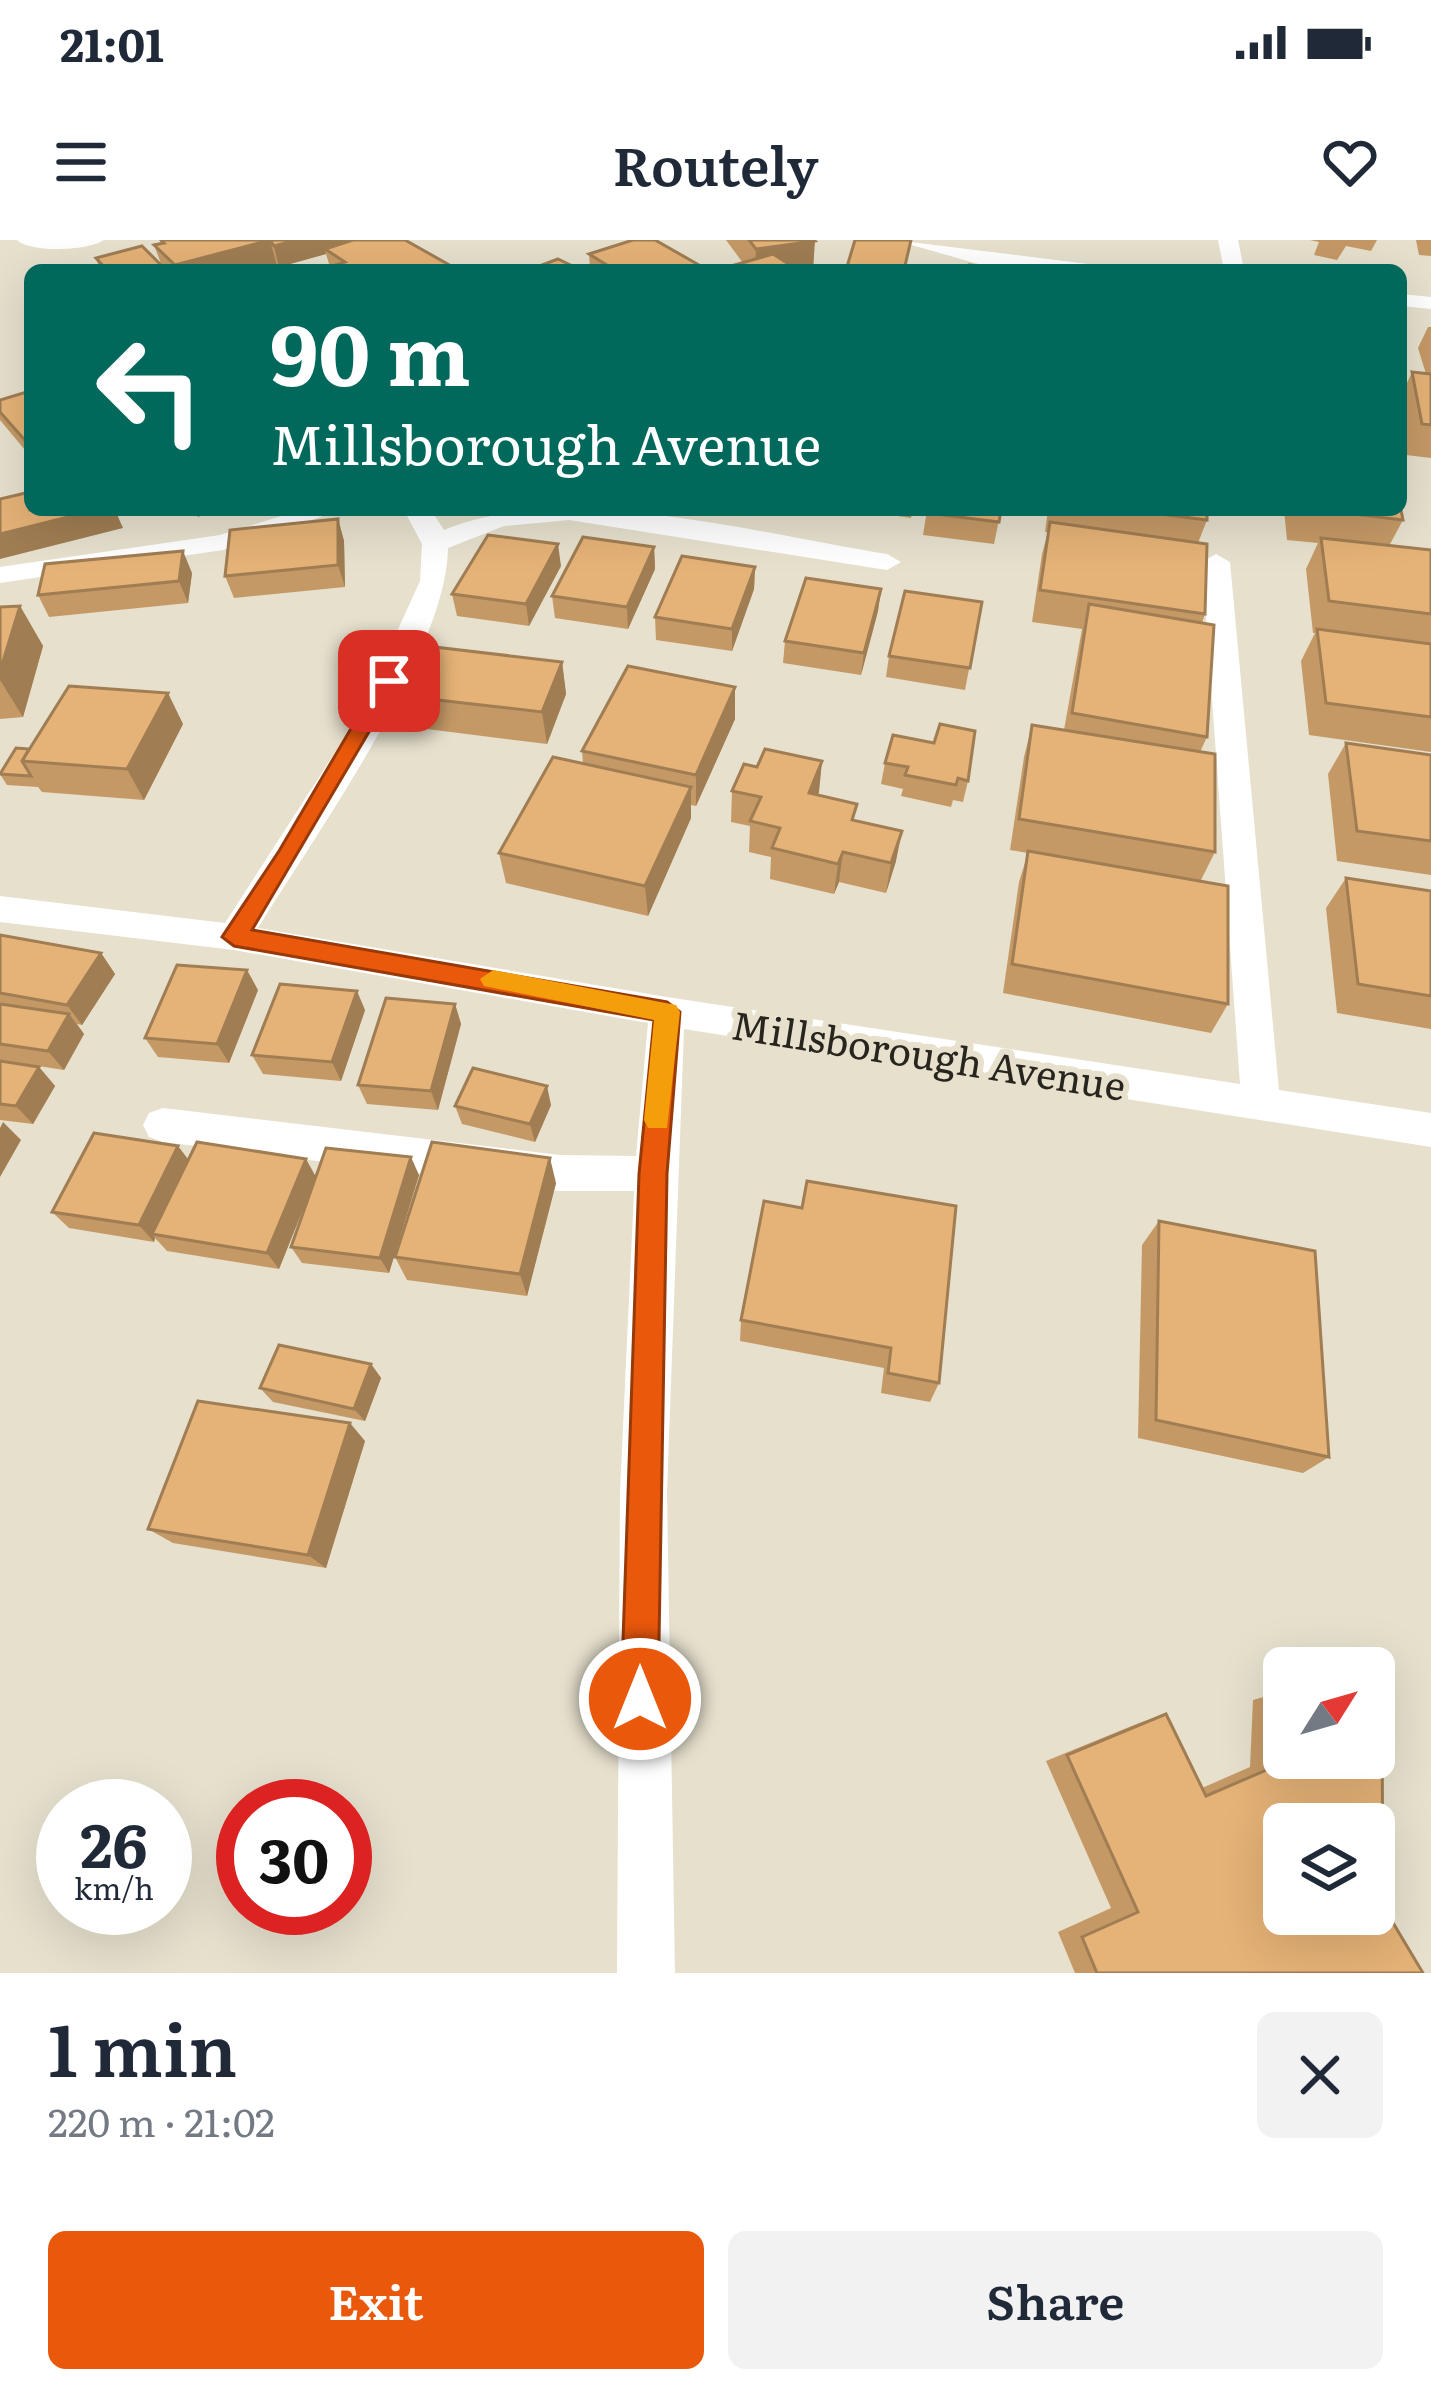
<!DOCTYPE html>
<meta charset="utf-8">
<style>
body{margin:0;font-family:Literata,serif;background:#f2f2f3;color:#1f2937;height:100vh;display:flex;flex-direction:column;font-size:45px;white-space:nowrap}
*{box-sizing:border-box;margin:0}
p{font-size:39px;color:#747a83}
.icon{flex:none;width:66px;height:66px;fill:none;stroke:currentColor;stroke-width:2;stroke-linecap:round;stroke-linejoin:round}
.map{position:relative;height:1733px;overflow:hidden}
.sheet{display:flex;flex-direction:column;background:#fff;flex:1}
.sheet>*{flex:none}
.banner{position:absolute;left:24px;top:24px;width:1383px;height:252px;border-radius:18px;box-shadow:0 12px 48px #0002;background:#00695c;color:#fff;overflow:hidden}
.needle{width:78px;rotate:53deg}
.tools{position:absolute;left:1263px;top:1407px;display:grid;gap:24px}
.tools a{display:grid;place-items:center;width:132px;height:132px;border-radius:18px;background:#fff;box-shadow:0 12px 48px #0002;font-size:60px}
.speed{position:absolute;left:36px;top:1539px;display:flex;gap:24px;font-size:60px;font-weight:700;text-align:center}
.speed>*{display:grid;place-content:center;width:156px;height:156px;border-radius:50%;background:#fff;box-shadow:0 12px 48px #0002;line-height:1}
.speed small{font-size:30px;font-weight:400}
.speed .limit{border:18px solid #d22;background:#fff;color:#111}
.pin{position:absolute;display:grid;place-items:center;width:102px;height:102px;color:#fff;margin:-51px;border-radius:24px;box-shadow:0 6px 18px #0006}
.me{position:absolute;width:132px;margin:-66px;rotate:0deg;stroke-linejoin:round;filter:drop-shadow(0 0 9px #0008)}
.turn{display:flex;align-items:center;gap:42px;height:252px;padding:0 48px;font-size:54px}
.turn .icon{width:156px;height:156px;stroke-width:2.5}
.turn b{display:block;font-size:84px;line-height:102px}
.round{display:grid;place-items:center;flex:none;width:126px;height:126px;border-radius:18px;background:#f2f2f3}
.summary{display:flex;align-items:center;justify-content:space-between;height:204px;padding:0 48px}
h1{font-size:72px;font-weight:600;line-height:90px}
.cta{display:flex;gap:24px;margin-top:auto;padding:24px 48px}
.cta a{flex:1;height:138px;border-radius:18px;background:#ea580c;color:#fff;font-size:48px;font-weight:600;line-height:138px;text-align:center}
.cta a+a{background:#f2f2f3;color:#1f2937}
.status{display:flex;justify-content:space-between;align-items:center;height:84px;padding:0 60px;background:#fff;direction:ltr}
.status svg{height:33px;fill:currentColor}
header{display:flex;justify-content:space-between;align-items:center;height:156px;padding:0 48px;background:#fff;font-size:54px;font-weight:600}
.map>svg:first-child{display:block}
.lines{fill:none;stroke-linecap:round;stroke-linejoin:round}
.street{fill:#fff;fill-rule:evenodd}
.wall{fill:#c59966}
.shaded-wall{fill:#a07d53}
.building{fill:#e5b277;stroke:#a07d53;stroke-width:3;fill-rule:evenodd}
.route{fill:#ea580c;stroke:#983908;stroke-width:3}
.slow{fill:#f59e0b}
.labels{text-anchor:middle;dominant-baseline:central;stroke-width:12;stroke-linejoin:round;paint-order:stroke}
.street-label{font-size:39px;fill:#28251f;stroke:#e6e0cd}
</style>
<div class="status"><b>21:01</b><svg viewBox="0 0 49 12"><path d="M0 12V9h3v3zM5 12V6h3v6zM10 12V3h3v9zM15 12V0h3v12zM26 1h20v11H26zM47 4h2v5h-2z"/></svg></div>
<header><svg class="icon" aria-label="menu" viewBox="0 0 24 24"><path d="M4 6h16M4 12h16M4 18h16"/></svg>Routely<svg class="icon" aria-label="heart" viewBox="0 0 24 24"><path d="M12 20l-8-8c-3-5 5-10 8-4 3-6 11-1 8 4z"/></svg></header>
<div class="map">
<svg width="1431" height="1733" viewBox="0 0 1431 1733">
<rect width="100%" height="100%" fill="#e6e0cd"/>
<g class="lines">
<g class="street">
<path d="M17 0H104C88 11 29 13 17 0Z"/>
<polygon points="894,0 1088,24 1098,30 989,27"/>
<polygon points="1218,0 1238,0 1244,30 1224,30"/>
<polygon points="1401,54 1431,57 1431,69 1401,66"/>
<polygon points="301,270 341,270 223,310 0,343 0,327 220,295"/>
<path d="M404 270H431L444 290C564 240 760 294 887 314L901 322 887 330 569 280 504 286 448 308C447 412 315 595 258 688L667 757 1240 844 1202 322 1216 314 1230 322 1279 850 1431 873V907L684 789 667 1252 675 1733H617L620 1252 634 951H560L163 902 149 897 143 885 149 873 163 868 560 915 636 916 648 783 234 710 0 682V656L225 683 359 475 420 341 422 304Z"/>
</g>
</g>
<g class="wall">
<polygon points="160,0 405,0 453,27 454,30 321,30 330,27 326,14 279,27 277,25 277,30 100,30 96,18 162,26 154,5 161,4"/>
<polygon points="726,0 814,0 813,30 717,30 743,23"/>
<polygon points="1310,0 1377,0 1371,11 1346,6 1337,20 1314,15 1319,2"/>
<polygon points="1416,0 1431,0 1431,16 1419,15"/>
<polygon points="589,14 706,29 590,30"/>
<polygon points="1428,87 1431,87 1431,218 1406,215 1401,184 1401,156 1412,132 1426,134 1418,108"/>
<polygon points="30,151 30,216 0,180 0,160"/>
<polygon points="858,270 913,270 911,278"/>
<polygon points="927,270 1001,270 994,304 923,295"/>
<polygon points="1048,270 1207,270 1207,280 1198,303 1205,374 1202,383 1207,497 1200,512 1215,612 1200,642 1228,764 1211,793 1003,753 1019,642 1028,613 1010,610 1024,517 1032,485 1064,490 1082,389 1032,382 1042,314 1048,292 1045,292"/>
<polygon points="1284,270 1401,270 1403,280 1389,306 1431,310 1431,512 1309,495 1301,421 1315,393 1313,393 1306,329 1318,303 1287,300"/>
<polygon points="338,279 344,301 345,347 234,358 225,336"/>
<polygon points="654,307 655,329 628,389 555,378 552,356"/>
<polygon points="561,326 529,386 457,376 452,354"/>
<polygon points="755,327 754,349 732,411 656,400 655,377"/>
<polygon points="192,333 188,363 49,377 38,355"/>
<polygon points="881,349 878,371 861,435 783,423 785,401"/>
<polygon points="982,362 965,450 886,437 889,416"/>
<polygon points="20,366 43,406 23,477 0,479 0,367"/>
<polygon points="562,422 566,454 547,504 411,487 402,456"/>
<polygon points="735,479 696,566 691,565 691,578 648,676 506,643 499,613 583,524 582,511"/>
<polygon points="183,484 144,560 42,552 38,547 7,545 0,534 29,509"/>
<polygon points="1346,503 1431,515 1431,635 1337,621 1328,534"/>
<polygon points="822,521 818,555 855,580 896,621 886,653 839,642 834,654 770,639 771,617 749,612 750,586 731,582 732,551 757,527"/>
<polygon points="885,523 968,541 963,562 953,560 951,567 901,556 903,549 881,544"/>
<polygon points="1346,638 1431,651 1431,789 1337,773 1326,668"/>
<polygon points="0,695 101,713 115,734 82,785 77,784 84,794 64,830 0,820"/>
<polygon points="258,750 229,823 158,817 145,798"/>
<polygon points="455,764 461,784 438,870 367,864 358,845"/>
<polygon points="365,770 341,841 263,834 252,815"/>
<polygon points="0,821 39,827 55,846 33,884 0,880"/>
<polygon points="551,865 535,902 462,884 455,866"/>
<polygon points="188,920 316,936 419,935 389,1033 302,1023 291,1007 313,944 279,1029 167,1011 155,998 154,1002 69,988 52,972"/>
<polygon points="556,943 527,1056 407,1040 395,1017"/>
<polygon points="764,961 939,1143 930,1162 881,1153 884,1128 740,1101 741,1080"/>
<polygon points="1159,981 1329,1217 1303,1233 1138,1198 1142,1005"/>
<polygon points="371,1124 381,1138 365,1181 273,1162 260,1148"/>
<polygon points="365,1201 326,1328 173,1303 148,1289"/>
<polygon points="1284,1451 1284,1518 1383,1666 1423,1733 1075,1733 1058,1692 1111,1668 1046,1521 1139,1483 1166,1474 1202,1548 1250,1527 1253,1460"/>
</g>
<g class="shaded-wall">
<polygon points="270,0 278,30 177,30 175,25"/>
<polygon points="297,0 359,0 325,9 326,14 279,27 274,6"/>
<polygon points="815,1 813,30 755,30 756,9"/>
<polygon points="96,270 115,270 123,288 0,319 0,294"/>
<polygon points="195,270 213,270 198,277"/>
<polygon points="338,279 344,301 345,347 338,325"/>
<polygon points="558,304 561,326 529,386 526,364"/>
<polygon points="654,307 655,329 628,389 627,367"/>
<polygon points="183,311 192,333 188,363 179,341"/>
<polygon points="755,327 754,349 732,411 732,389"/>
<polygon points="881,349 878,371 861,435 864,413"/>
<polygon points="20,366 43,406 23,477 0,440 0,431"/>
<polygon points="562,422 566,454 547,504 542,472"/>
<polygon points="735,447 735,479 696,566 696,535"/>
<polygon points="168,453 183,484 144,560 127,529"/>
<polygon points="822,521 819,552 807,584 809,553"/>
<polygon points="691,547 691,578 648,676 645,646"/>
<polygon points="902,591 896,621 886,653 891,623"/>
<polygon points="843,612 839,642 834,654 838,624"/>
<polygon points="101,713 115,734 82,785 67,765"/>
<polygon points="247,730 258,750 229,823 217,804"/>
<polygon points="357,751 365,770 341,841 332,822"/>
<polygon points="455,764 461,784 438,870 431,851"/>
<polygon points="69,774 84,794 64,830 48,811"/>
<polygon points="39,827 55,846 33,884 16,866"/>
<polygon points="547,846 551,865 535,902 530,884"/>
<polygon points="3,882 21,900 0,937 0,888"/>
<polygon points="178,906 191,923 152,994 155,998 154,1002 139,985"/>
<polygon points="411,917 419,935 389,1033 380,1018"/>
<polygon points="550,918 556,943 527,1056 520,1034"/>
<polygon points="306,919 316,937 279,1029 267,1013"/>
<polygon points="371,1124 381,1138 365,1181 354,1169"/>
<polygon points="350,1183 365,1201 326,1328 308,1315"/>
</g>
<g class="building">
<polygon points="161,0 270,0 175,25 154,5 164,3"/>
<polygon points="270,0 297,0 274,6"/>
<polygon points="353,0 405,0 453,27 446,30 321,30 345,22 325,9"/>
<polygon points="633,0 655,0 706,29 615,30 589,14"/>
<polygon points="749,0 814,0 815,1 756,9"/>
<polygon points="855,0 911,0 904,30 846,30"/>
<polygon points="142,6 166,30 107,30 96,18"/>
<polygon points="773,14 798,30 717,30"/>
<polygon points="558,19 581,30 529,30"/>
<polygon points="969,25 1023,30 968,30"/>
<polygon points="1412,132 1431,134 1431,185 1422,184"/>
<polygon points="30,151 30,206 0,172 0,160"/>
<polygon points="30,252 30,270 96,270 0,294 0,259"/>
<polygon points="927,270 1001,270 999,282 927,273"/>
<polygon points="1129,270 1207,270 1207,280"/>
<polygon points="1321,270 1401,270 1403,280"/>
<polygon points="338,279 338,325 225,336 230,290"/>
<polygon points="1050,282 1207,304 1205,374 1040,350"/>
<polygon points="488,295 558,304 526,364 452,354"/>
<polygon points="583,297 654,307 627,367 552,356"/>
<polygon points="1321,298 1431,310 1431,374 1329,361"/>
<polygon points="183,311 179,341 38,355 45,324"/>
<polygon points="682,316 755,327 732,389 655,377"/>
<polygon points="806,338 881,349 864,413 785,401"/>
<polygon points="905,351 982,362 970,428 889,416"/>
<polygon points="1089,364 1214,385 1207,497 1072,473"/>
<polygon points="20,366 0,431 0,367"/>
<polygon points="1317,389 1431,404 1431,477 1326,463"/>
<polygon points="426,406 562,422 542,472 402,456"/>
<polygon points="628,426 735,447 696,535 582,511"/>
<polygon points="69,446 168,453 127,529 22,521"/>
<polygon points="940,484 975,491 968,541 958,538 956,545 905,535 908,527 885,523 893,495 934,503"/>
<polygon points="1032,485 1215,514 1215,612 1019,579"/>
<polygon points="1346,503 1431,515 1431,601 1357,591"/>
<polygon points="16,508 29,509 22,521 31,536 0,534"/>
<polygon points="765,509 822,521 809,553 857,564 852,580 902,591 891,623 843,612 838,624 772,608 780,588 750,581 761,557 732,551 744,524 757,527"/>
<polygon points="553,517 691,547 645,646 499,613"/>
<polygon points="1028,611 1228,646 1228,764 1012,724"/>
<polygon points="1346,638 1431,651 1431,756 1358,744"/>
<polygon points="0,695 101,713 67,765 0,753"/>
<polygon points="177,725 247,730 217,804 145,798"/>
<polygon points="280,744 357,751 332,822 252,815"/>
<polygon points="386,758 455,764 431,851 358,845"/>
<polygon points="0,764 69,774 48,811 0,804"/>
<polygon points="0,821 39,827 16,866 0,864"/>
<polygon points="473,828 547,846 530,884 455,866"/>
<polygon points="94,893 178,906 139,985 52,972"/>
<polygon points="197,902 306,919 267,1013 152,994"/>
<polygon points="432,902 550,918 520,1034 395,1017"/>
<polygon points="326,908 411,917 380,1018 291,1007"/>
<polygon points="807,941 956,966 939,1143 888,1133 891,1108 741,1080 764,961 802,968"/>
<polygon points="1159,981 1315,1011 1329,1217 1156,1180"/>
<polygon points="279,1105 371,1124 354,1169 260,1148"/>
<polygon points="198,1161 350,1183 308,1315 148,1289"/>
<path d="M1166 1474 1206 1556 1285 1522V1518H1374V1479L1382 1482 1383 1666 1423 1733H1097L1082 1697 1138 1672 1067 1515ZM1284 1584H1374V1674H1284Z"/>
</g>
<polygon class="route" points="389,435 399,441 252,690 667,762 680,772 667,934 658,1459 652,1472 640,1477 627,1472 621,1459 639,934 654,780 234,706 222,697 279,611 379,441"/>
<polygon class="slow" points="493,730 676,765 680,772 667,888 648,888 644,880 654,780 484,746 480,739"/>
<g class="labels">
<g class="street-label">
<text transform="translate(929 813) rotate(9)">Millsborough Avenue</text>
</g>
</g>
</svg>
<div class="tools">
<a><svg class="needle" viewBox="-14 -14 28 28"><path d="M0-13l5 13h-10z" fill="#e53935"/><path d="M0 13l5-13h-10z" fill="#747a83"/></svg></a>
<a><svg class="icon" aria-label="layers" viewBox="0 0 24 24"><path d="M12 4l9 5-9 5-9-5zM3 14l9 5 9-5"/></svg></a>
</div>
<div class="speed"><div>26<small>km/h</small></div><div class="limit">30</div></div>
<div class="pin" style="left:389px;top:441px;background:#d93025"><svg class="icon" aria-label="arrive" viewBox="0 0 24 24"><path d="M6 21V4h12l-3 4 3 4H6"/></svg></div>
<svg class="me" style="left:640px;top:1459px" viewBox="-20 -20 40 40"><circle r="17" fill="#ea580c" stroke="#fff" stroke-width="3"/><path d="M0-11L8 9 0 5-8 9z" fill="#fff"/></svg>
<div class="banner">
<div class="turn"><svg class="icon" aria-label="left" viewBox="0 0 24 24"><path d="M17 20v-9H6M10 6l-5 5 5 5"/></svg><div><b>90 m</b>Millsborough Avenue</div></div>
</div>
</div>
<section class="sheet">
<div class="summary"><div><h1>1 min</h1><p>220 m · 21:02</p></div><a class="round"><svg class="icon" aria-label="close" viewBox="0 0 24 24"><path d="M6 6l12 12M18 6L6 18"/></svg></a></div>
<div class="cta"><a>Exit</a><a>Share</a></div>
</section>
